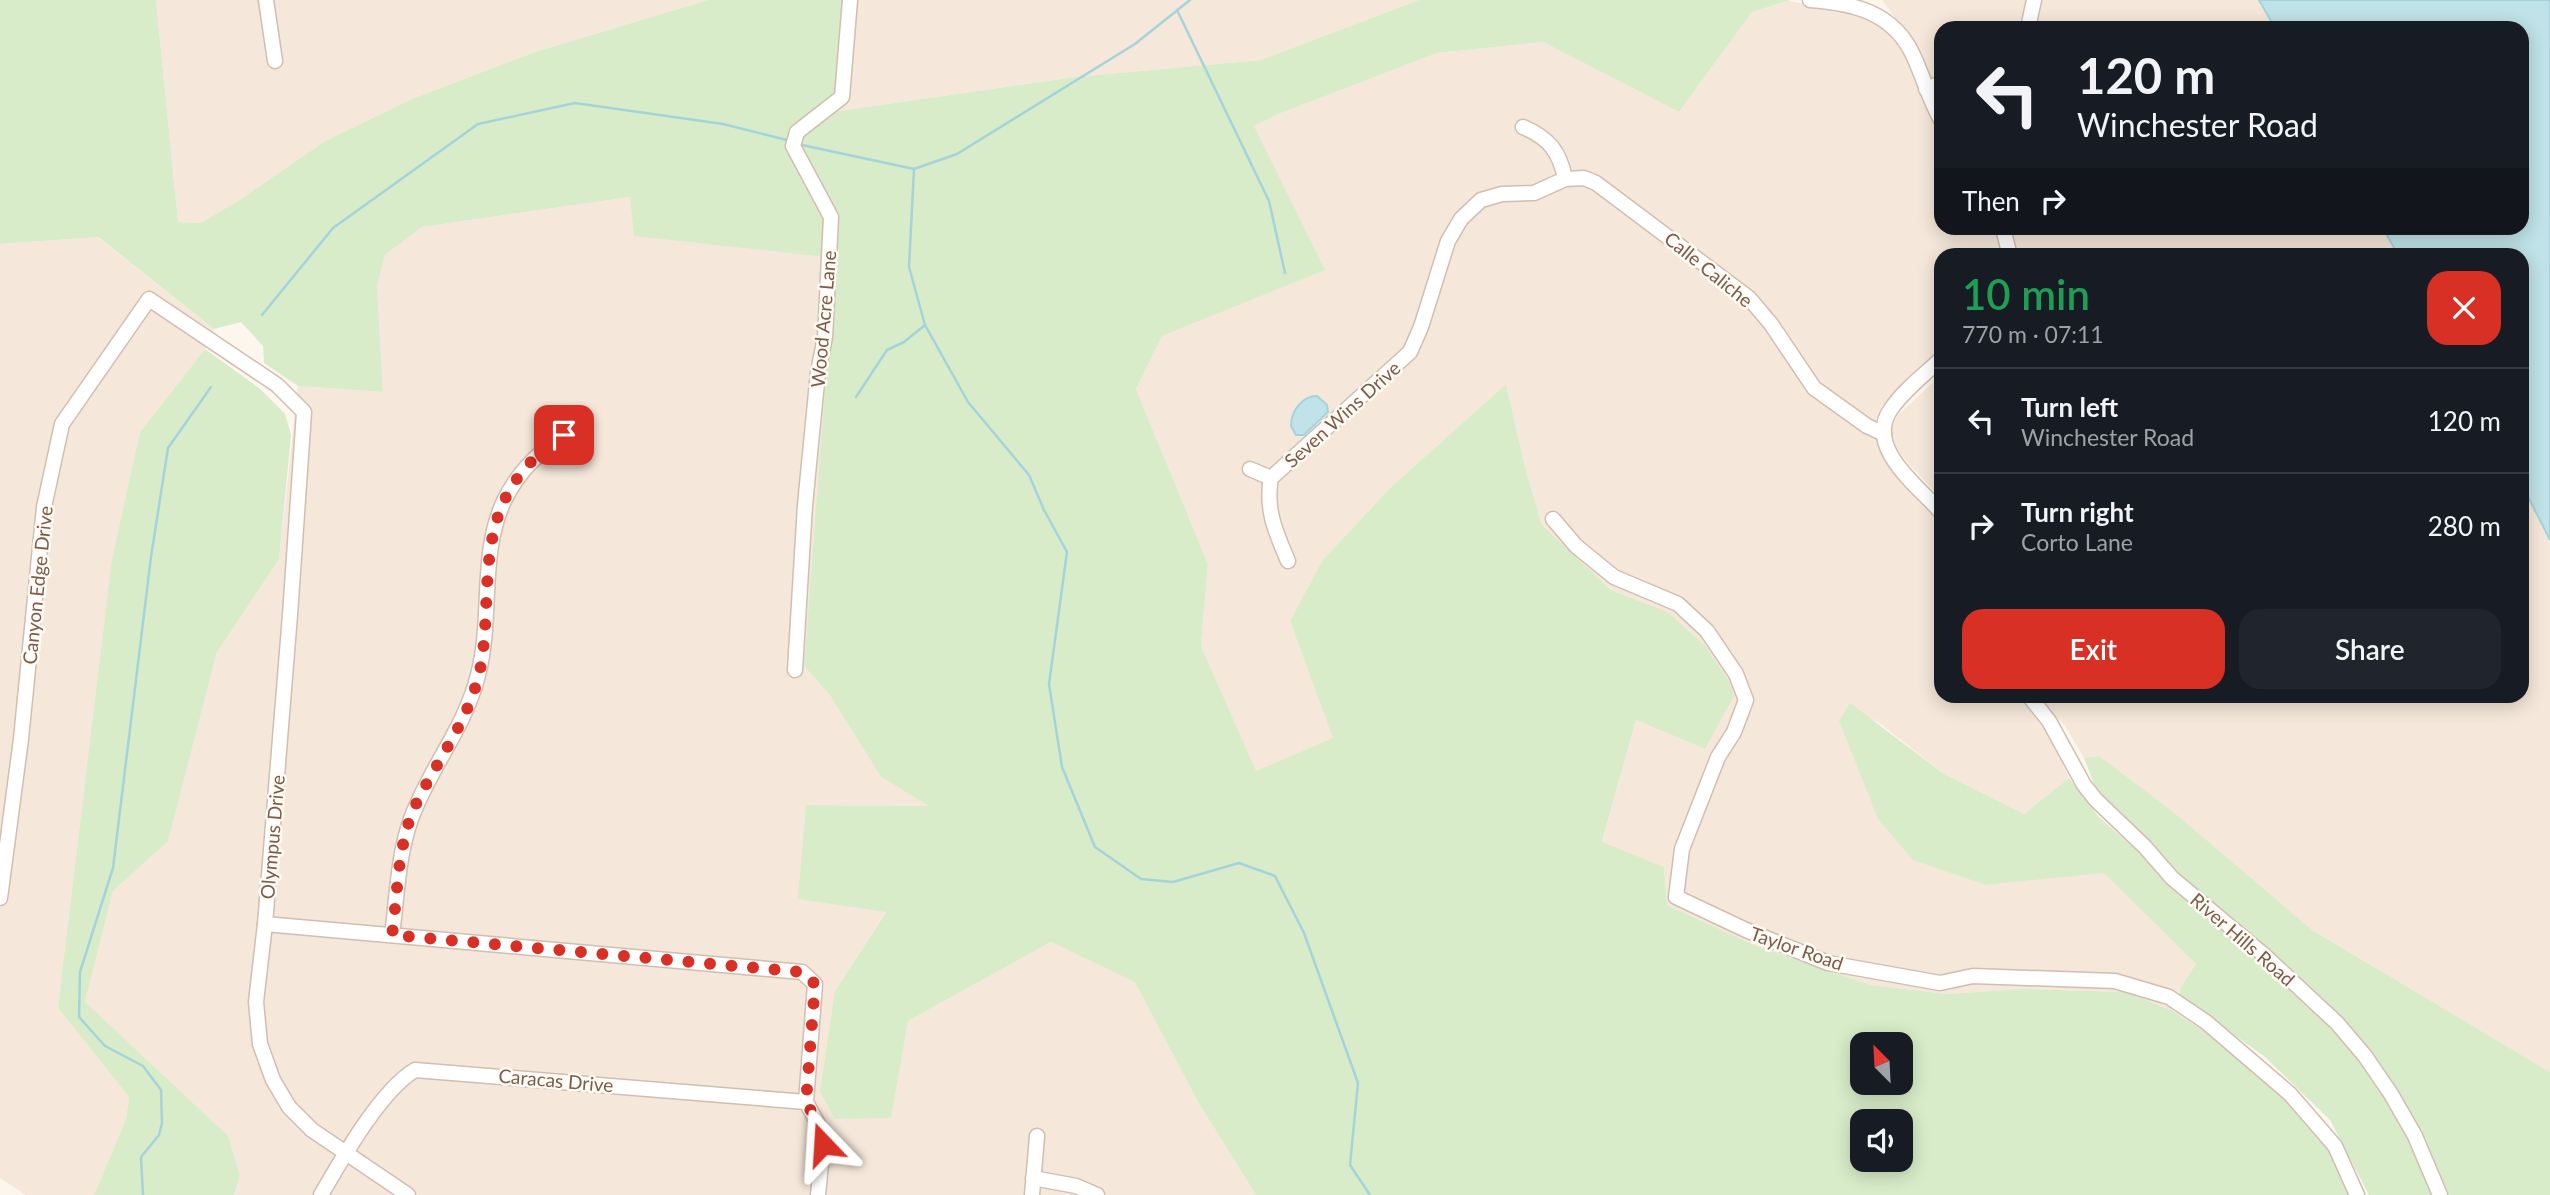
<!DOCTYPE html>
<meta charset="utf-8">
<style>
body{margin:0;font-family:Lato,sans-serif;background:#20242c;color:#f1f3f6;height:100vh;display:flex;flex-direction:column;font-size:26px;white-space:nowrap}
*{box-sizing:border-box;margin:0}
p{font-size:23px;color:#9ea1a6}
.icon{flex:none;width:38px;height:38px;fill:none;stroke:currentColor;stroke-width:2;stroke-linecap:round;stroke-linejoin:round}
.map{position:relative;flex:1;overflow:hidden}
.side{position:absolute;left:1934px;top:248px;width:595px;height:455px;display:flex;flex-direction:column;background:#171b24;border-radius:21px;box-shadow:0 4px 18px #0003}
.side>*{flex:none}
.top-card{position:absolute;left:1934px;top:21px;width:595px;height:214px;border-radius:21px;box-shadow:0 4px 18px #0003;background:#171b24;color:#f1f3f6;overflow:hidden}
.needle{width:46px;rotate:336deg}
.controls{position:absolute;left:1850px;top:1032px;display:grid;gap:14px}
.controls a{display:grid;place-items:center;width:63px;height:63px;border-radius:14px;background:#171b24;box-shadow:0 4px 18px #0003;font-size:35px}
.pin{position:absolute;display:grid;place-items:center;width:60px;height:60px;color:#fff;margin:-30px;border-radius:14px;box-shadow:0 4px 10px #0006}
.me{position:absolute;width:77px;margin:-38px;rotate:340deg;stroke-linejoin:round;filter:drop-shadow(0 0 5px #0008)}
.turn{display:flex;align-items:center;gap:24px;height:147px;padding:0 28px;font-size:32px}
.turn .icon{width:91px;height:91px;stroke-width:2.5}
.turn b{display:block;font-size:49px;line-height:60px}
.then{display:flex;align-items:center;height:66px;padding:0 28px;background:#0003;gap:14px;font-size:26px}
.round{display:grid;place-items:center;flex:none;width:74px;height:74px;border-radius:21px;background:#20242c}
.head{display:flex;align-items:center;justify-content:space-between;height:119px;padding:0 28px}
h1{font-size:42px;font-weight:600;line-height:52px;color:#1e9e55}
.cta{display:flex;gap:14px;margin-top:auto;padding:14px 28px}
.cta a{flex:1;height:80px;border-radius:21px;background:#d93025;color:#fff;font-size:28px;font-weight:600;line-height:80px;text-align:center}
.cta a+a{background:#20242c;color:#f1f3f6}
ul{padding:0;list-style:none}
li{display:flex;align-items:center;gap:21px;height:105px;padding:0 28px;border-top:2px solid #363941}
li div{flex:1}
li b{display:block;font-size:26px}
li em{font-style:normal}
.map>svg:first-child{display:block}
.residential{fill:#f5e8da}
.green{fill:#d8ecc9;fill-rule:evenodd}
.water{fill:#bfe3e8;stroke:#a5d3da;stroke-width:2}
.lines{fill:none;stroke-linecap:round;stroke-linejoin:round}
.stream{stroke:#a5d3da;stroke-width:2.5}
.minor-casing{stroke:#d1beb0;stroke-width:17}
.minor{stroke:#fff;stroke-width:14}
.route{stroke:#d93025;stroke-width:12;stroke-dasharray:0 21.6}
.labels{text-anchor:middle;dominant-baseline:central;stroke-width:5;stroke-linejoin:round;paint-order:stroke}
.street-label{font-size:19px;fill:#7a5c4d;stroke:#fffaf3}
</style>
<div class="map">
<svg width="2550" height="1195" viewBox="0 0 2550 1195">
<rect width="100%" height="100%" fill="#fdf6ec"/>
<g class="residential">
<polygon points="156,0 708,0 535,52 414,98 325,141 238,201 200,223 178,222"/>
<polygon points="844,0 1419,0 1261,60 1075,77 839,111 831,99"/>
<polygon points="1882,0 2259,0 2275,28 1941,28 1941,105 1920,52"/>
<polygon points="1789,1 1868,16 1902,47 1941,133 1941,228 1996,228 2002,241 2001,255 1941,256 1941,350 1882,406 1874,424 1878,447 1891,468 1941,524 1941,696 2019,697 2048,734 2069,778 2024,814 1944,774 1873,718 1986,885 2104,872 2196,964 2180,988 2173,1011 2126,992 2023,989 1947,994 1871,985 1754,945 1667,905 1664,867 1602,843 1636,720 1705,749 1668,612 1611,590 1542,525 1525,467 1506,384 1390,488 1322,561 1290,621 1334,738 1256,772 1201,646 1208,564 1136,389 1162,336 1324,270 1254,126 1281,113 1437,53 1543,42 1679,112 1752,12"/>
<polygon points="630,197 836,258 804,666 829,694 881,777 930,806 807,805 886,911 835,991 890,1118 908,1021 1051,942 1135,981 1198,1102 1256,1195 234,1195 240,1176 85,1002 113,891 168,840 217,652 279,559 298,386 383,392 377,286 385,255 422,227"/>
<polygon points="2010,228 2383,228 2398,255 2016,255"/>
<polygon points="97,237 214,329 205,349 140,432 58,1008 129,1097 126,1119 94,1195 26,1195 0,1178 0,244"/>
<polygon points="1941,375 1941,499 1892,445 1890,430 1896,417"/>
<polygon points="2522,485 2550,540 2550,1072 2312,930 2099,756 2084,758 2065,726 2039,697 2522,696"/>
</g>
<g class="green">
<path d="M0 0H156L178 222 200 223 238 201 325 141 414 98 535 52 708 0H844L839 85 831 99 839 111 1075 77 1261 60 1419 0H1791L1752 12 1679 112 1543 42 1437 53 1281 113 1254 126 1325 270 1162 336 1136 389 1208 564 1201 646 1256 771 1333 738 1290 621 1322 561 1390 488 1506 384 1525 467 1542 525 1611 590 1668 612 1705 646 1729 681 1734 696 1705 749 1636 720 1602 842 1664 867 1667 905 1754 945 1871 985 1947 994 2023 989 2126 992 2173 1011 2216 1039 2287 1101 2332 1152 2351 1195H1256L1198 1102 1135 982 1051 942 908 1021 891 1118 835 1119 820 1092 835 991 886 912 798 899 806 805 929 806 881 777 829 694 804 666 835 258 634 236 630 197 422 227 385 255 377 286 383 392 298 386 264 363 263 346 241 322 214 329 98 237 0 244ZM1862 1045H1900V1083H1862ZM1862 1122H1900V1160H1862Z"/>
<polygon points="205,349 259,388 285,414 291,435 279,559 217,652 168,841 113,891 85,1002 228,1136 240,1176 234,1195 94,1195 126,1119 129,1097 58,1008 112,559 140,432"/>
<polygon points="1850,703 1944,774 2024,814 2069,778 2098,816 2325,1019 2366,1069 2403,1126 2433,1195 2369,1195 2330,1120 2264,1056 2179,996 2180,988 2196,964 2104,873 1986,885 1913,860 1878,819 1839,721"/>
<polygon points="2099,756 2172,811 2312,930 2550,1072 2550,1195 2446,1195 2402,1102 2356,1033 2173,869 2098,794 2084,758"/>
</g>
<g class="water">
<polygon points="2259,0 2550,0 2550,540 2522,485 2522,256 2398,255 2383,228 2522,228 2522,28 2275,28"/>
<path d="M1317 396 1327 405 1328 412 1304 435H1296L1291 426C1291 411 1302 396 1317 396Z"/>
</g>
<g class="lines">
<g class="stream">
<polyline points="1177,10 1269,201 1285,273"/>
<polyline points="802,145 914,169 957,154 1135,44 1190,0"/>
<polyline points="914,169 909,267 925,325 968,402 1029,475 1044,510 1067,552 1049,684 1062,767 1095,847 1141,879 1173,882 1239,863 1275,876 1304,933 1358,1083 1350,1165 1370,1195"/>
<polyline points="262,315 333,228 478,124 575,103 723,124 787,140"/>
<polyline points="856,397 887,350 904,342 925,325"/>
<polyline points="143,1195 141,1157 159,1135 162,1123 161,1090 143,1066 105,1046 79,1017 80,972 113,868 151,557 168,448 211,387"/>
</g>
<defs>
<g id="minor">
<polyline points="266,0 275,61"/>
<path d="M1810 0C1853 3 1893 12 1913 55 1923 76 1929 99 1941 120"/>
<polyline points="2028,28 2034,0"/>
<polyline points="1926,89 1941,83"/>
<path d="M1523 127C1549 138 1560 152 1565 179L1584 178 1596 183 1749 298 1771 324 1814 388 1867 426 1884 434"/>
<polyline points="2003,228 2010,256"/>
<path d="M1941 359C1924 375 1904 390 1891 409 1864 447 1918 486 1941 512"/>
<polyline points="1250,469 1271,478"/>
<polyline points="1553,519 1576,546 1614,577 1678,604 1707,631 1736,674 1746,700 1734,732 1718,757 1682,849 1676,897 1746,930 1828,963 1940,983 1973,976 2115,981 2169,997 2206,1022 2290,1094 2335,1146 2357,1195"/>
<path d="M1288 561C1276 533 1265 509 1271 478L1410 352 1421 327 1448 241 1461 219 1481 200 1502 194 1534 193 1565 179"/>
<polyline points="795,670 805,505 818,372 825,337 831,217 793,146 797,132 842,97 850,0"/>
<polyline points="2029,696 2049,721 2084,785 2096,800 2145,847 2172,878 2264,955 2337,1023 2365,1056 2391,1094 2415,1136 2440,1195"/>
<polyline points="0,898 21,739 44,507 62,424 149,299 277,385 304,412 290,615 265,924 256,1002 260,1044 273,1080 289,1107 312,1130 408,1195"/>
<polyline points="265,924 802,972 815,984 806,1102 817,1122 823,1144 818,1195"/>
<path d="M392 935C397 897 398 855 411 819 429 769 465 728 478 675 493 619 479 554 504 501 520 468 546 444 579 429"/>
<polyline points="1033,1178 1076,1186 1097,1195"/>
<path d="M321 1195C342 1159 380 1091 415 1070L806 1102"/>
<polyline points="1032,1195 1037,1136"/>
</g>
</defs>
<use href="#minor" class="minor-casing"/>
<use href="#minor" class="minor"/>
</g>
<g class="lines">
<path class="route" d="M564 435C538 452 517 473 504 501 480 553 491 615 480 670 469 720 438 759 416 804 397 844 398 893 392 935L802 972 815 984 806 1102 817 1122 823 1144"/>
</g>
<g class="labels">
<g class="street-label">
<text transform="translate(1709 269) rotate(39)">Calle Caliche</text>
<text transform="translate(823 319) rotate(-85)">Wood Acre Lane</text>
<text transform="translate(1342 414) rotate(-42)">Seven Wins Drive</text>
<text transform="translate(37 585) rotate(-84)">Canyon Edge Drive</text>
<text transform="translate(272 837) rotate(-85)">Olympus Drive</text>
<text transform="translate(2243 939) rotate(41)">River Hills Road</text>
<text transform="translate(1797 948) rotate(19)">Taylor Road</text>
<text transform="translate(556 1080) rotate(5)">Caracas Drive</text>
</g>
</g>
</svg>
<div class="controls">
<a><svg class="needle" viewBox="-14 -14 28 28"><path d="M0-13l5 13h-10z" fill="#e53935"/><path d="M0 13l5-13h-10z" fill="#9ea1a6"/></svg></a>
<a><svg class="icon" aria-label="sound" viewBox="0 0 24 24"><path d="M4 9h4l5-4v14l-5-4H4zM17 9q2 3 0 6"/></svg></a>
</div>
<div class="pin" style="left:564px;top:435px;background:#d93025"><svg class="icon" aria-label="arrive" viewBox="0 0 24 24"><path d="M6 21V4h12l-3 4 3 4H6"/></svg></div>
<svg class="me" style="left:823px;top:1144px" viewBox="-20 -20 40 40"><path d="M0-17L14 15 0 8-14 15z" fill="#d93025" stroke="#fff" stroke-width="4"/></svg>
<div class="top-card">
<div class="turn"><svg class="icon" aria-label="left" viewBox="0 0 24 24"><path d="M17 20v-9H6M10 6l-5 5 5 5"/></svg><div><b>120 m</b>Winchester Road</div></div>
<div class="then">Then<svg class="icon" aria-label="right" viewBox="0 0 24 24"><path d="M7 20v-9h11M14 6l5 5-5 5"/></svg></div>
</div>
<section class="side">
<div class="head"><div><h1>10 min</h1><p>770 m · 07:11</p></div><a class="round" style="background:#d93025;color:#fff"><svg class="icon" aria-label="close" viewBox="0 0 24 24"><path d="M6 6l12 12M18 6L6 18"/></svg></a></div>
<ul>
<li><svg class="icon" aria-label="left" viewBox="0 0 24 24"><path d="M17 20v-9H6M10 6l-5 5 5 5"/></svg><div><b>Turn left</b><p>Winchester Road</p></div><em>120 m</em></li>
<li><svg class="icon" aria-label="right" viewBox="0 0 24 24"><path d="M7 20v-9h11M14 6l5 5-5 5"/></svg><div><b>Turn right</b><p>Corto Lane</p></div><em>280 m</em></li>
</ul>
<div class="cta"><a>Exit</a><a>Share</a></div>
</section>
</div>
